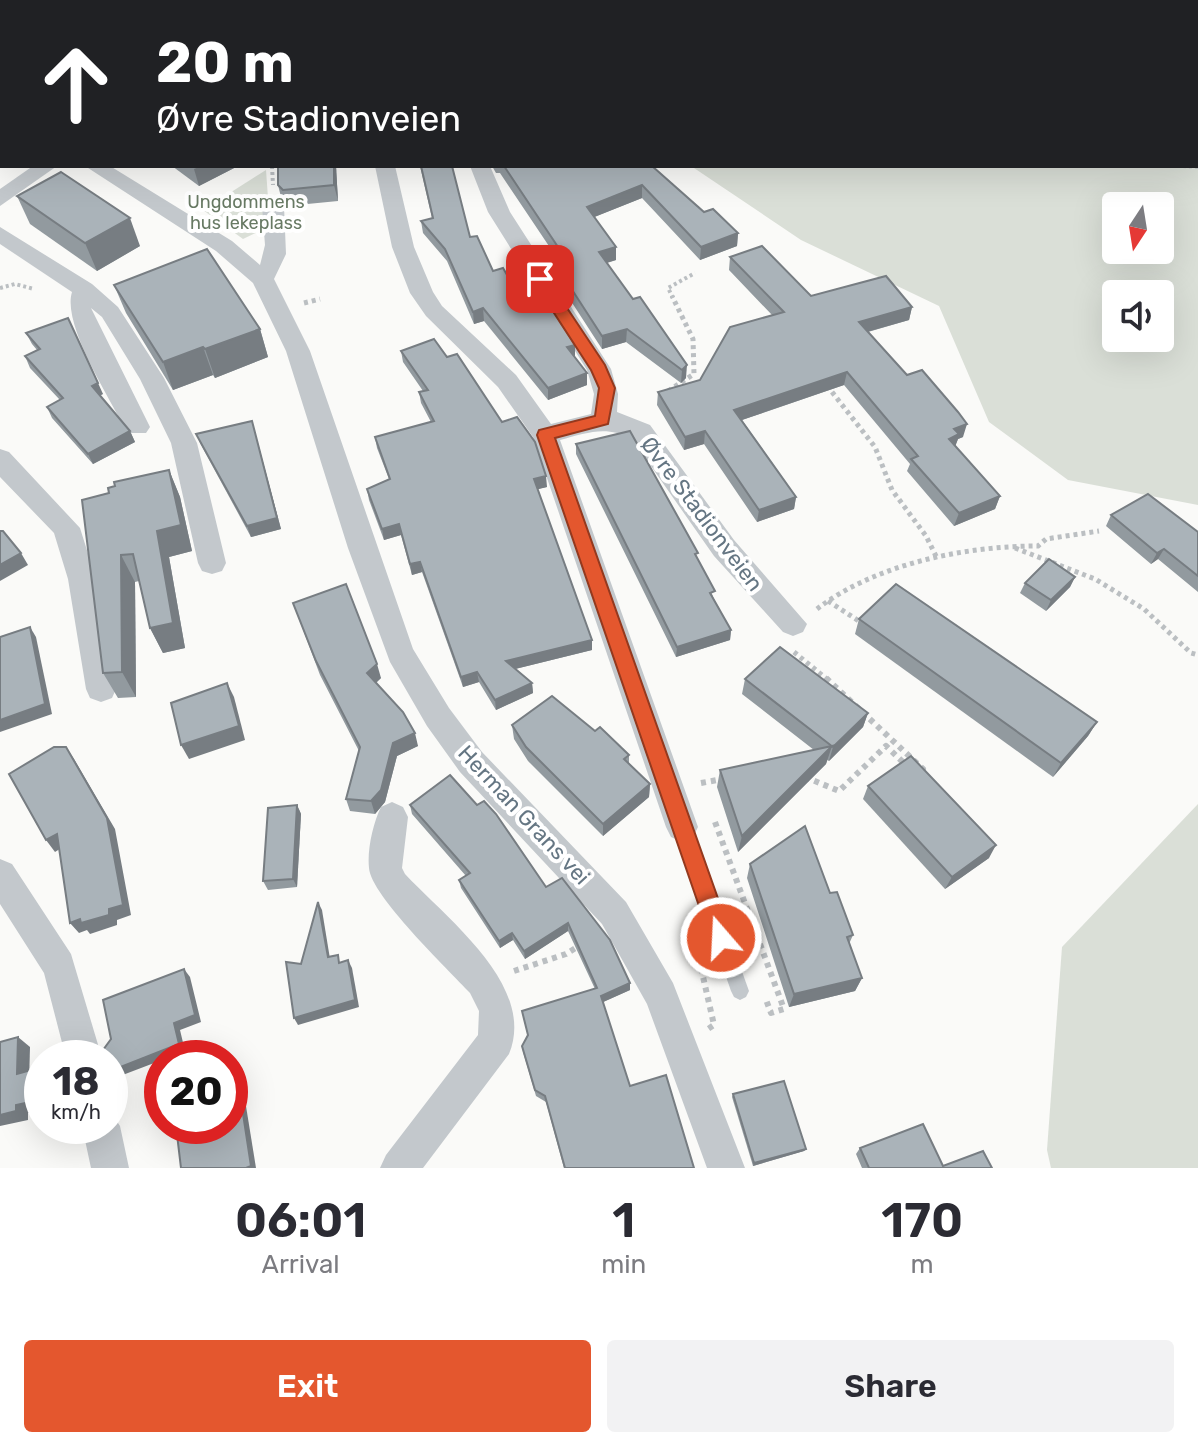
<!DOCTYPE html>
<meta charset="utf-8">
<style>
body{margin:0;font-family:Rubik,sans-serif;background:#f2f2f3;color:#2b2b33;height:100vh;display:flex;flex-direction:column;font-size:30px;white-space:nowrap}
*{box-sizing:border-box;margin:0}
p{font-size:26px;color:#7c7c81}
.icon{flex:none;width:44px;height:44px;fill:none;stroke:currentColor;stroke-width:2;stroke-linecap:round;stroke-linejoin:round}
.map{position:relative;height:1168px;overflow:hidden}
.side{display:flex;flex-direction:column;background:#fff;flex:1}
.side>*{flex:none}
.guide{position:absolute;left:0px;top:0px;width:1198px;height:168px;box-shadow:0 8px 32px #0002;background:#202124;color:#fff;overflow:hidden}
.needle{width:52px;rotate:192deg}
.buttons{position:absolute;left:1102px;top:192px;display:grid;gap:16px}
.buttons a{display:grid;place-items:center;width:72px;height:72px;border-radius:8px;background:#fff;box-shadow:0 8px 32px #0002;font-size:40px}
.speed{position:absolute;left:24px;top:1040px;display:flex;gap:16px;font-size:40px;font-weight:700;text-align:center}
.speed>*{display:grid;place-content:center;width:104px;height:104px;border-radius:50%;background:#fff;box-shadow:0 8px 32px #0002;line-height:1}
.speed small{font-size:20px;font-weight:400}
.speed .limit{border:12px solid #d22;background:#fff;color:#111}
.pin{position:absolute;display:grid;place-items:center;width:68px;height:68px;color:#fff;margin:-34px;border-radius:16px;box-shadow:0 4px 12px #0006}
.me{position:absolute;width:88px;margin:-44px;rotate:341deg;stroke-linejoin:round;filter:drop-shadow(0 0 6px #0008)}
.turn{display:flex;align-items:center;gap:28px;height:168px;padding:0 24px;font-size:36px}
.turn .icon{width:104px;height:104px;stroke-width:2.5}
.turn b{display:block;font-size:56px;line-height:68px}
.eta{display:flex;justify-content:space-evenly;align-items:center;height:136px;text-align:center}
.eta b{font-size:48px;font-weight:600;line-height:56px}
.button{display:flex;gap:16px;margin-top:auto;padding:16px 24px}
.button a{flex:1;height:92px;border-radius:8px;background:#e4572e;color:#fff;font-size:32px;font-weight:600;line-height:92px;text-align:center}
.button a+a{background:#f2f2f3;color:#2b2b33}
.map>svg:first-child{display:block}
.green{fill:#dadfd7;fill-rule:evenodd}
.lines{fill:none;stroke-linecap:round;stroke-linejoin:round}
.motorway-tunnel{stroke:#d5d9db;stroke-width:32;stroke-dasharray:32 16;stroke-linecap:butt}
.path-far2{stroke:#bbbfc2;stroke-width:4;stroke-dasharray:3 3;stroke-linecap:butt}
.path-far1{stroke:#bbbfc2;stroke-width:5;stroke-dasharray:4 4;stroke-linecap:butt}
.path{stroke:#bbbfc2;stroke-width:6;stroke-dasharray:5 5;stroke-linecap:butt}
.service{fill:#c3c8cc;fill-rule:evenodd}
.minor{fill:#c3c8cc;fill-rule:evenodd}
.wall{fill:#929a9f}
.shaded-wall{fill:#777d82}
.building{fill:#aab3b9;stroke:#777d82;stroke-width:2}
.route{fill:#e4572e;stroke:#94391e;stroke-width:2}
.labels{text-anchor:middle;dominant-baseline:central;stroke-width:8;stroke-linejoin:round;paint-order:stroke}
.far-park-label{font-size:18px;fill:#687a64;stroke:#fff}
.street-label{font-size:22px;fill:#657683;stroke:#fff}
</style>
<div class="map">
<svg width="1198" height="1168" viewBox="0 0 1198 1168">
<rect width="100%" height="100%" fill="#fafaf8"/>
<g class="green">
<path d="M538 0H1198V505L1068 480 989 422 939 306 801 240 691 166H1196V2ZM1116 206H1160V250H1116ZM1116 294H1160V338H1116Z"/>
<polygon points="266,170 270,226 243,239 203,210"/>
<polygon points="1198,804 1198,1168 1051,1168 1047,1150 1062,947"/>
</g>
<g class="lines">
<g class="motorway-tunnel">
<polyline points="933,0 946,2"/>
<polyline points="1157,0 1171,2"/>
</g>
<g class="path-far2">
<polyline points="782,0 786,2"/>
<polyline points="272,166 273,185"/>
<polyline points="1183,166 1198,167"/>
<polyline points="0,288 15,284 34,289"/>
<polyline points="673,298 668,288 695,273"/>
</g>
<g class="path-far1">
<polyline points="304,303 320,299"/>
<polyline points="668,391 694,374 693,339 672,296"/>
<polyline points="832,392 875,447 892,490 926,536 937,558"/>
<polyline points="1015,548 1095,579 1144,609 1191,653 1198,655"/>
<polyline points="828,601 862,623"/>
<path d="M817 609C875 564 965 546 1038 546L1046 539 1099 531"/>
<polyline points="794,652 828,680"/>
</g>
<g class="path">
<polyline points="826,678 923,769 920,771"/>
<polyline points="805,777 839,791 886,746 907,766"/>
<polyline points="701,783 723,779"/>
<polyline points="715,822 784,1009 771,1013 765,997"/>
<polyline points="701,968 714,1025 708,1029"/>
<polyline points="514,971 566,954 582,944"/>
</g>
<polygon class="service" points="682,820 688,822 690,827 749,991 746,997 740,1000 734,997 731,991 674,827 676,822"/>
<g class="minor">
<polygon points="16,0 34,0 35,2 17,2"/>
<rect x="404" y="0" width="18" height="2"/>
<rect x="0" y="127" width="2" height="13"/>
<polygon points="33,166 57,166 0,206 0,189"/>
<polygon points="85,166 110,166 232,241 260,265 265,245 262,206 273,199 284,206 286,254 274,279 310,351 413,649 449,708 482,752 626,902 673,983 745,1168 707,1168 647,1004 602,924 460,772 427,726 390,662 348,548 286,351 253,283 216,251"/>
<path d="M375 166H395L414 247 433 292 442 306 516 375 551 424 591 414 594 394 587 370 488 212 470 166H490L510 212 611 369 618 394 617 412 650 425 734 540 807 624 803 632 793 636 783 632 714 556 632 439C606 425 587 433 560 440L698 827 693 837 682 842 671 837 666 827 533 437 498 387 426 316 410 293 392 247Z"/>
<path d="M0 227 92 284 118 307 164 378 197 443 226 563 222 571 212 574 202 571 198 563 171 443 140 379 102 317 91 308 150 427 146 433H128L124 427C108 395 62 324 72 292L0 244Z"/>
<polygon points="0,449 9,452 80,528 96,579 116,689 112,698 101,702 90,698 86,689 68,579 54,533 0,477"/>
<path d="M392 802 403 807 408 817 402 868 405 874C447 919 537 986 509 1054L423 1168H380L386 1155 478 1035 479 1011 470 993C448 969 371 896 369 868 367 850 373 823 381 807Z"/>
<polygon points="0,859 12,864 71,954 102,1058 66,1058 44,973 0,904"/>
<polygon points="110,1111 120,1126 129,1168 91,1168 82,1126 110,1126"/>
</g>
</g>
<g class="wall">
<polygon points="172,166 238,166 199,186"/>
<polygon points="278,166 336,166 338,201 287,206 282,201 278,185"/>
<polygon points="420,166 452,166 470,237 493,271 510,280 575,357 587,385 548,400 484,321 474,324 447,261 423,233 421,221 432,218"/>
<polygon points="492,166 652,166 704,212 738,233 737,246 700,260 642,198 594,217 616,260 607,263 633,299 640,297 686,378 681,383 626,342 602,349 556,278 556,265 561,264 500,173 496,173"/>
<polygon points="17,196 140,246 97,271 30,224"/>
<polygon points="730,257 811,296 912,307 909,320 868,332 963,437 958,439 955,446 1000,496 995,509 954,526 907,471 910,464 844,385 742,420 796,497 794,509 757,522 704,444 684,450 657,405 658,392 700,380 772,315 729,270"/>
<polygon points="114,285 260,329 268,357 215,378 213,375 173,390 126,313"/>
<polygon points="26,333 103,394 100,395 130,431 135,442 93,464 52,418 47,407 60,400 30,368 25,356 37,350 32,344"/>
<polygon points="401,351 447,357 502,422 547,487 537,489 592,640 592,650 515,669 532,683 533,693 496,710 479,682 463,687 422,572 412,575 401,535 384,540 369,500 367,489 389,479 377,448 375,437 431,422 421,403 419,392 423,391 403,362"/>
<polygon points="252,421 281,529 251,537 201,445 196,434"/>
<polygon points="576,444 698,559 714,599 731,630 730,640 676,657 576,454"/>
<polygon points="169,470 180,497 192,551 169,557 185,648 163,653 150,628 139,581 135,582 136,697 118,698 103,673 109,493 115,486"/>
<polygon points="1111,515 1198,532 1198,592 1158,559 1151,564 1106,526"/>
<polygon points="1075,577 1070,587 1046,611 1020,593 1025,583"/>
<polygon points="293,603 381,678 376,683 418,746 397,756 385,802 375,814 350,811 346,799 359,751 320,675"/>
<polygon points="859,619 1097,722 1088,736 1053,777 855,634"/>
<polygon points="745,679 868,713 863,727 829,761 827,760 826,764 738,852 717,787 720,770 814,750 742,694"/>
<polygon points="512,725 595,731 629,755 629,763 650,784 649,797 603,836 528,761 514,739"/>
<polygon points="868,786 989,858 945,889 863,799"/>
<polygon points="297,805 301,814 297,887 268,890 263,881"/>
<polygon points="410,805 546,887 630,990 603,1002 630,1086 694,1168 564,1168 546,1102 536,1096 523,1052 522,1046 528,1036 522,1011 595,989 568,931 525,959 513,940 500,948 461,888 459,880 466,876 412,814"/>
<polygon points="750,864 830,893 853,935 849,944 862,978 855,991 789,1007 747,878"/>
<polygon points="733,1094 806,1149 804,1151 753,1166 732,1097"/>
<polygon points="860,1148 943,1166 992,1168 862,1168 856,1154"/>
</g>
<g class="shaded-wall">
<polygon points="201,166 238,166 199,186 194,169"/>
<polygon points="334,166 336,166 338,201 334,185"/>
<polygon points="642,185 642,198 587,220 587,207"/>
<polygon points="130,218 140,246 97,271 85,243"/>
<polygon points="738,233 737,246 700,260 701,247"/>
<polygon points="616,247 616,260 599,265 599,252"/>
<polygon points="912,307 909,320 856,335 859,322"/>
<polygon points="483,308 484,321 474,324 473,312"/>
<polygon points="260,329 268,357 215,378 205,349"/>
<polygon points="627,329 626,342 602,349 602,336"/>
<polygon points="575,345 575,357 567,347"/>
<polygon points="203,347 213,375 173,390 163,362"/>
<polygon points="687,365 686,378 681,383 682,370"/>
<polygon points="847,372 844,385 733,423 734,410"/>
<polygon points="587,373 587,385 548,400 548,388"/>
<polygon points="98,383 103,394 97,397 92,386"/>
<polygon points="252,421 281,529 251,537 247,526"/>
<polygon points="967,424 963,437 958,439 955,447 949,439 954,429"/>
<polygon points="130,431 135,442 93,464 88,454"/>
<polygon points="705,431 704,444 684,450 685,437"/>
<polygon points="169,470 180,497 192,551 169,557 185,648 163,653 150,628 157,531"/>
<polygon points="546,476 547,487 535,490 534,479"/>
<polygon points="1000,496 995,509 954,526 959,513"/>
<polygon points="796,497 794,509 757,522 759,510"/>
<polygon points="399,524 401,535 384,540 382,529"/>
<polygon points="1164,549 1158,559 1151,564 1157,553"/>
<polygon points="21,553 28,565 0,581 0,565"/>
<polygon points="121,555 135,582 136,697 122,672"/>
<polygon points="420,562 422,572 412,575 410,564"/>
<polygon points="1075,577 1070,587 1046,611 1051,600"/>
<polygon points="30,627 36,637 52,714 0,732 0,720"/>
<polygon points="731,630 730,640 676,657 677,647"/>
<polygon points="592,640 592,650 507,671 506,661"/>
<polygon points="377,664 381,678 371,687 367,673"/>
<polygon points="477,672 479,682 463,687 461,677"/>
<polygon points="227,683 234,697 245,740 189,759 181,745"/>
<polygon points="532,683 533,693 496,710 495,700"/>
<polygon points="868,713 863,727 829,761 833,747"/>
<polygon points="1097,722 1088,736 1053,777 1061,763"/>
<polygon points="415,733 418,746 397,756 385,802 375,814 371,801 393,743"/>
<polygon points="832,746 826,764 738,852 742,836"/>
<polygon points="66,747 74,759 115,829 131,915 117,920 117,925 90,934 87,930 79,933 70,923"/>
<polygon points="650,784 649,797 603,836 603,824"/>
<polygon points="297,805 301,814 297,887 293,879"/>
<polygon points="57,834 66,845 55,852 46,840"/>
<polygon points="996,845 989,858 945,889 952,877"/>
<polygon points="318,902 322,910 331,965 328,957"/>
<polygon points="568,923 568,931 525,959 524,951"/>
<polygon points="512,933 513,940 500,948 499,941"/>
<polygon points="348,960 352,968 359,1007 298,1025 294,1018"/>
<polygon points="184,969 190,977 201,1022 180,1030 185,1051 166,1058 162,1058 162,1060 120,1076 113,1070 174,1023"/>
<polygon points="862,978 855,991 789,1007 794,994"/>
<polygon points="630,983 630,990 601,1003 601,996"/>
<polygon points="18,1037 30,1047 29,1083 17,1074"/>
<polygon points="31,1070 42,1079 42,1111 28,1113 28,1120 0,1126 0,1115"/>
<polygon points="240,1094 245,1100 256,1168 246,1168"/>
<polygon points="806,1149 804,1151 753,1166 754,1163"/>
</g>
<g class="building">
<polygon points="61,0 400,0 407,2 64,2"/>
<rect x="422" y="0" width="45" height="2"/>
<polygon points="278,166 334,166 334,185 283,190 278,185"/>
<polygon points="421,166 452,166 470,237 477,236 493,271 503,268 510,280 530,274 575,345 567,347 587,373 548,388 483,308 473,312 445,249 421,221 433,218"/>
<polygon points="504,166 652,166 704,212 713,209 738,233 701,247 642,185 587,207 616,247 599,252 633,299 640,297 687,365 682,370 627,329 602,336 556,265 568,262"/>
<polygon points="61,172 130,218 85,243 17,196"/>
<polygon points="762,246 811,296 886,276 912,307 859,322 907,375 922,370 958,412 967,424 954,429 959,434 949,439 1000,496 959,513 911,459 918,456 847,372 734,410 796,497 759,510 705,431 685,437 658,392 700,380 730,327 784,312 730,257"/>
<polygon points="207,249 260,329 205,349 203,347 163,362 114,285"/>
<polygon points="68,318 98,383 92,386 130,431 88,454 47,407 63,398 25,356 40,349 26,333"/>
<polygon points="434,339 447,357 457,354 502,422 517,417 535,442 546,476 534,479 592,640 506,661 532,683 495,700 477,672 461,677 420,562 410,564 399,524 382,529 367,489 390,479 375,437 434,421 419,392 428,390 401,351"/>
<polygon points="252,421 277,518 247,526 196,434"/>
<polygon points="630,431 698,553 695,554 715,591 710,593 731,630 677,647 576,444"/>
<polygon points="169,470 181,525 157,531 173,623 150,628 133,554 121,555 122,672 103,673 82,500 109,493 108,488 115,486 114,482"/>
<polygon points="1148,494 1198,532 1198,576 1164,549 1157,553 1111,515"/>
<polygon points="0,531 3,531 21,553 0,565"/>
<polygon points="1049,559 1075,577 1051,600 1025,583"/>
<polygon points="346,584 377,664 367,673 403,712 415,733 393,743 381,790 371,801 346,799 360,747 316,661 293,603"/>
<polygon points="896,584 1097,722 1061,763 859,619"/>
<polygon points="30,627 45,704 0,720 0,637"/>
<polygon points="780,647 868,713 833,747 745,679"/>
<polygon points="227,683 239,726 181,745 171,703"/>
<polygon points="552,696 595,731 600,727 629,755 624,759 650,784 603,824 526,747 512,725"/>
<polygon points="832,746 742,836 720,770"/>
<polygon points="54,747 66,747 107,818 123,905 109,909 109,915 81,923 80,919 70,923 57,834 46,840 9,774"/>
<polygon points="911,756 996,845 952,877 868,786"/>
<polygon points="450,775 477,805 484,801 496,814 546,887 562,878 610,940 630,983 601,996 630,1086 666,1075 694,1168 565,1168 545,1096 535,1090 522,1046 528,1035 522,1011 597,988 568,923 524,951 512,933 499,941 459,880 470,873 410,805"/>
<polygon points="297,805 293,879 263,881 268,808"/>
<polygon points="805,826 830,893 837,892 853,935 847,937 862,978 794,994 750,864"/>
<polygon points="318,902 328,957 338,955 339,963 348,960 355,1000 294,1018 286,962 301,964"/>
<polygon points="184,969 195,1015 174,1023 179,1044 113,1070 110,1067 110,1058 103,1058 103,1050 111,1039 103,1000"/>
<polygon points="18,1037 17,1074 31,1070 30,1102 16,1105 16,1111 0,1115 0,1042"/>
<polygon points="784,1081 806,1149 754,1163 733,1094"/>
<polygon points="240,1094 251,1166 246,1168 181,1168 176,1126 230,1126 230,1098"/>
<polygon points="923,1124 943,1166 983,1151 992,1168 869,1168 860,1148"/>
</g>
<polygon class="route" points="540,274 545,275 605,365 615,388 608,424 555,438 732,938 729,946 721,949 713,946 710,938 537,435 539,430 595,416 599,388 591,370 532,279"/>
<g class="labels">
<g class="far-park-label">
<text x="246" y="202">Ungdommens<tspan x="246" dy="21">hus lekeplass</tspan></text>
</g>
<g class="street-label">
<text transform="translate(702 514) rotate(53)">Øvre Stadionveien</text>
<text transform="translate(524 815) rotate(47)">Herman Grans vei</text>
</g>
</g>
</svg>
<div class="buttons">
<a><svg class="needle" viewBox="-14 -14 28 28"><path d="M0-13l5 13h-10z" fill="#e53935"/><path d="M0 13l5-13h-10z" fill="#7c7c81"/></svg></a>
<a><svg class="icon" aria-label="sound" viewBox="0 0 24 24"><path d="M4 9h4l5-4v14l-5-4H4zM17 9q2 3 0 6"/></svg></a>
</div>
<div class="speed"><div>18<small>km/h</small></div><div class="limit">20</div></div>
<div class="pin" style="left:540px;top:279px;background:#d93025"><svg class="icon" aria-label="arrive" viewBox="0 0 24 24"><path d="M6 21V4h12l-3 4 3 4H6"/></svg></div>
<svg class="me" style="left:721px;top:938px" viewBox="-20 -20 40 40"><circle r="17" fill="#e4572e" stroke="#fff" stroke-width="3"/><path d="M0-11L8 9 0 5-8 9z" fill="#fff"/></svg>
<div class="guide">
<div class="turn"><svg class="icon" aria-label="ahead" viewBox="0 0 24 24"><path d="M12 20V5M6 11l6-6 6 6"/></svg><div><b>20 m</b>Øvre Stadionveien</div></div>
</div>
</div>
<section class="side">
<div class="eta">
<div><b>06:01</b><p>Arrival</p></div>
<div><b>1</b><p>min</p></div>
<div><b>170</b><p>m</p></div>
</div>
<div class="button"><a>Exit</a><a>Share</a></div>
</section>
